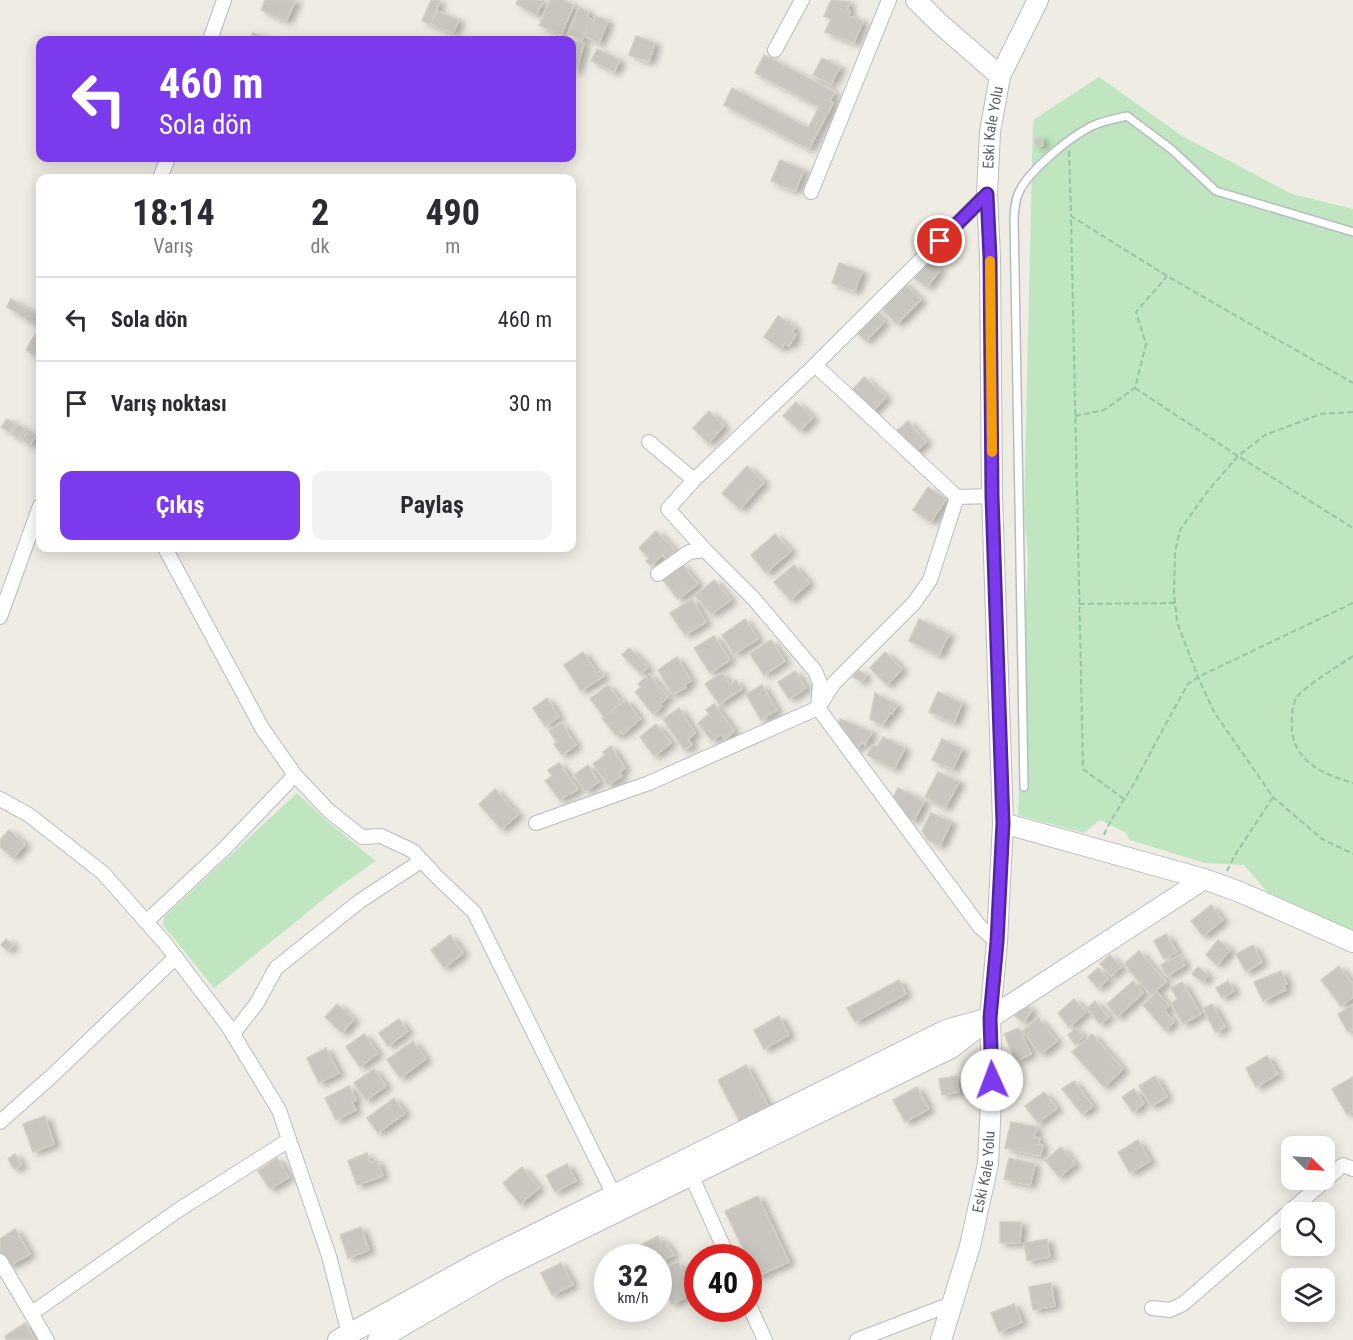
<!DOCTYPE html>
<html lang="tr">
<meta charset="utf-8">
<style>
body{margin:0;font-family:"Roboto Condensed",sans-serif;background:#f2f2f3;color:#2b2b33;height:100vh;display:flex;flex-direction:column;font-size:22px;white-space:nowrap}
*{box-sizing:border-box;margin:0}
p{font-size:20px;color:#7c7c81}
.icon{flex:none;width:33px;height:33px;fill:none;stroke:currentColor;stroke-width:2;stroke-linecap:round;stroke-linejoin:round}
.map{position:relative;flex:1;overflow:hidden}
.side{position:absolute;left:36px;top:174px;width:540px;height:378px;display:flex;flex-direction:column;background:#fff;border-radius:12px;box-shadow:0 3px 15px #0003}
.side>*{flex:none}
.hud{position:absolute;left:36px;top:36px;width:540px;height:126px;border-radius:12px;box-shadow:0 3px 15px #0003;background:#7c3aed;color:#fff;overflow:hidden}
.needle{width:39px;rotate:114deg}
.fabs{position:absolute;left:1281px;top:1136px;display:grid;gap:12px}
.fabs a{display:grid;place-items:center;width:54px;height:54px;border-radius:12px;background:#fff;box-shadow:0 3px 15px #0003;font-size:30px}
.speed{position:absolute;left:594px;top:1244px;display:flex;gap:12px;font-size:30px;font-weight:700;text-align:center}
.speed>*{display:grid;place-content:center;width:78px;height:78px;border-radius:50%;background:#fff;box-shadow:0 3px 15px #0003;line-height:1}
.speed small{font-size:15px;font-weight:400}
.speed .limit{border:9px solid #d22;background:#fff;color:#111}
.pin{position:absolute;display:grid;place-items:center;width:51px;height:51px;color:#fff;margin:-26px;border:3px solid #fff;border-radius:50%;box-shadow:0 2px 6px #0007}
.me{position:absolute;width:66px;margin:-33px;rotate:358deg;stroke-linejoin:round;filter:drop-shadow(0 0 4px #0008)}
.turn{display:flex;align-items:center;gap:21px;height:126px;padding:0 24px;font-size:27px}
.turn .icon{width:78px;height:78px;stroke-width:2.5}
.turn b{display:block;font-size:42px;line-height:51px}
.eta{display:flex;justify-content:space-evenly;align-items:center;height:102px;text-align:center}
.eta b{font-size:36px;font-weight:700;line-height:42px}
.button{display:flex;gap:12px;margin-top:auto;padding:12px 24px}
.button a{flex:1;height:69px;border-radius:12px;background:#7c3aed;color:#fff;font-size:24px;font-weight:700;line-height:69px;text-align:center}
.button a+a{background:#f2f2f3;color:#2b2b33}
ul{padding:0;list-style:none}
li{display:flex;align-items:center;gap:18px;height:84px;padding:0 24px;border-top:2px solid #e1e1e2}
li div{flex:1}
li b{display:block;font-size:22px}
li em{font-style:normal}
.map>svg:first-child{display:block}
.green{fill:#bfe6c0}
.building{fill:#c9c6c0;stroke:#d3cec1;stroke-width:1.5;filter:url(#shadow)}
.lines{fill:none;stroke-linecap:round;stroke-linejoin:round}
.lane-casing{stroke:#b8bbc0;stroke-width:10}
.street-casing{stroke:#b8bbc0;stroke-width:16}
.secondary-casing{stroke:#b9bcc2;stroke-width:22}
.path{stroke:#96c5a5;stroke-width:2;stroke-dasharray:6 3;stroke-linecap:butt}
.lane{stroke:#fff;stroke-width:7}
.street{stroke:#fff;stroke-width:14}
.secondary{stroke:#fff;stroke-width:20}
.route-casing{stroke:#51269a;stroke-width:15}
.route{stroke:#7c3aed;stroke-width:10}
.slow{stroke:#f59e0b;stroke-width:10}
.labels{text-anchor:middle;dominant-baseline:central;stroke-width:6;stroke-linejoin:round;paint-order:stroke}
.street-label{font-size:15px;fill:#5b5f64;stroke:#fff}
</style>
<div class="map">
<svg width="1353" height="1340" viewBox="0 0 1353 1340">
<defs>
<filter id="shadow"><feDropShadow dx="5.5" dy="3" stdDeviation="3" flood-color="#0004"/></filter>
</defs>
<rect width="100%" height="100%" fill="#eeece3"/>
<g class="green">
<polygon points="1099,77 1182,136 1292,194 1353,209 1353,931 1271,896 1244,865 1205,863 1130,840 1125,832 1100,820 1084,833 1018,815 1028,556 1024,514 1033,120"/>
<polygon points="297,793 329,823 376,861 340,886 214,988 163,925 164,917"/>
</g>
<g class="building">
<polygon points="265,0 296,0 286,21 261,10"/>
<polygon points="431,0 440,0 431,24 422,21"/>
<polygon points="518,0 544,0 536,15 516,4"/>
<polygon points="550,0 563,0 574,5 561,35 539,25"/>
<polygon points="831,0 850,2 847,9 850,11 848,16 863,21 854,43 825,32 831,19 824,16"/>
<polygon points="579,7 589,12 587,17 591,19 582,40 568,34"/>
<polygon points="437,11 459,20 453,33 431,24"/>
<polygon points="596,16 608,21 599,43 586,37"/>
<polygon points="253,33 272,40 250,40"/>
<polygon points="636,36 655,43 649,62 629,55"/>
<polygon points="572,40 584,43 576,71 572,70"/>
<polygon points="597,49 620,60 614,72 591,61"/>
<polygon points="764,55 835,92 830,101 833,103 809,149 724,105 732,88 808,128 819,107 755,73"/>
<polygon points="822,58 840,67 831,84 813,75"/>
<polygon points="1041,137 1043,145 1037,147 1034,139"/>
<polygon points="780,160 804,170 795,191 771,181"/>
<polygon points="922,257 940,270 927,287 910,275"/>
<polygon points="839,263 862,271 855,291 832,283"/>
<polygon points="903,282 921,300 897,324 879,306"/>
<polygon points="11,299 40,317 39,327 7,307"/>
<polygon points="868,306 884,322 866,341 849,324"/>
<polygon points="778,316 795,327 792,332 796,335 789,346 785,343 781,349 764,337"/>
<polygon points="40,326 40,359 26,350"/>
<polygon points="864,377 886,397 866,419 844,399"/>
<polygon points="796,402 813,417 800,431 783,416"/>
<polygon points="709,411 724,426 708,443 693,428"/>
<polygon points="7,419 14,423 9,432 1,427"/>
<polygon points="908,421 926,442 908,458 889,437"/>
<polygon points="17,424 25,429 19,438 11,434"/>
<polygon points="28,430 36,435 30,445 22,440"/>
<polygon points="747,466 764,482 740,509 722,493"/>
<polygon points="928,487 946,499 931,522 913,510"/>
<polygon points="656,531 675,550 666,559 662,555 651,566 646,561 649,558 639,548"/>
<polygon points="775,534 791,551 766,573 751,555"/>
<polygon points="682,564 698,584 678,599 663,580"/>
<polygon points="794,565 809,583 790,600 774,582"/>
<polygon points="714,580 731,600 711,614 695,596"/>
<polygon points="692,599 706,622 685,635 670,613"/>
<polygon points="745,619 758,639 734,654 722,635"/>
<polygon points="919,619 949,634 939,655 909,641"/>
<polygon points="714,636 730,660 710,673 694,648"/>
<polygon points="771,640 785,661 764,675 750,654"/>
<polygon points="629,648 648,667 641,674 622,655"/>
<polygon points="583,652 597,673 601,671 604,676 581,691 564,665"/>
<polygon points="885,652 902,669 887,685 870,668"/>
<polygon points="677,657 691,681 684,685 686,688 672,694 658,670"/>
<polygon points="858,670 866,675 862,682 853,677"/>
<polygon points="795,671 806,688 789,699 778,682"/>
<polygon points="722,673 730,685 736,680 742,689 719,704 705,684"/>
<polygon points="649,674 668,697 660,704 662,706 653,714 635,692 641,687 638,684"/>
<polygon points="608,685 621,702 604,717 590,699"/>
<polygon points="762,685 777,710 761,720 746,694"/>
<polygon points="938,692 962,703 954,723 929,712"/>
<polygon points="875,693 897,705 892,714 890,713 883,725 870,719"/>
<polygon points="547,698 559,717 545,726 533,708"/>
<polygon points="626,700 640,719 623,734 622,732 616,736 602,718"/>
<polygon points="714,704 734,731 725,739 721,734 712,741 698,723 709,714 706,710"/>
<polygon points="679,708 695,733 688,739 692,745 684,750 663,719"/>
<polygon points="840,719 872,732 865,745 862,742 856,750 838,725"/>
<polygon points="561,723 576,745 562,755 554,744 557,742 549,731"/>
<polygon points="656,724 671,743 654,756 640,737"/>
<polygon points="883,737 905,748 894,769 867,755 873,745 877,747"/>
<polygon points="942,739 962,749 953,769 932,760"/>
<polygon points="611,746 625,768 619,772 622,776 608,785 593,764 605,755 603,752"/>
<polygon points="559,763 578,789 571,794 570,793 560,800 545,781 552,776 548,770"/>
<polygon points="588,765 599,782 585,791 574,775"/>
<polygon points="938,772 959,782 945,808 925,797"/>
<polygon points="898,788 924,801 914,821 898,813 890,804"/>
<polygon points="495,789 518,815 501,829 479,804"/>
<polygon points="931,813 951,822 940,846 928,840 922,831"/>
<polygon points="9,830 25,844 13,858 0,847 0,840"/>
<polygon points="1211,905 1223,920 1203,936 1191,921"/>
<polygon points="1166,934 1177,952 1164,959 1154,941"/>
<polygon points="450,935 463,953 444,968 431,950"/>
<polygon points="6,939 13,945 8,951 1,945"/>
<polygon points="1218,940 1230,950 1217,965 1206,955"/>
<polygon points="1253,945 1262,962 1246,972 1236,954"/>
<polygon points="1139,951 1166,982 1151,995 1124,964"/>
<polygon points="1110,955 1121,967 1111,976 1100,964"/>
<polygon points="1179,955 1185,965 1167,976 1161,965"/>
<polygon points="1339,966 1353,984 1353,997 1341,1006 1321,980"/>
<polygon points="1198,967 1208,975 1203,982 1192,974"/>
<polygon points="1098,968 1108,979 1098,988 1088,977"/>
<polygon points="1281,971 1287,984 1283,985 1286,990 1263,1001 1254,982"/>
<polygon points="899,980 906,994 855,1022 847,1008"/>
<polygon points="1133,981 1143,993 1117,1017 1107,1004"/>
<polygon points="1228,981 1234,991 1222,998 1216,988"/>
<polygon points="1182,982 1201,1014 1183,1024 1171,1003 1177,999 1171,988"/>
<polygon points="1157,992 1169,1006 1164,1010 1174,1022 1165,1030 1143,1005"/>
<polygon points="1074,999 1086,1012 1069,1027 1058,1013"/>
<polygon points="1095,1001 1109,1017 1100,1024 1087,1008"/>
<polygon points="337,1004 354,1019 342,1033 325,1017"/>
<polygon points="1023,1004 1032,1010 1024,1022 1015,1016"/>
<polygon points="1212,1004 1225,1027 1216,1033 1203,1009"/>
<polygon points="1353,1005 1353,1029 1348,1032 1338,1014"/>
<polygon points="779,1016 789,1035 764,1049 754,1030"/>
<polygon points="1038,1018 1057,1041 1041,1054 1022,1031"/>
<polygon points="399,1019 408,1031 388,1046 379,1033"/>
<polygon points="1019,1028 1031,1054 1016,1061 1004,1034"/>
<polygon points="1076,1028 1083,1037 1075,1044 1068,1035"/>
<polygon points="364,1034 378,1053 360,1067 346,1047"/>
<polygon points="1092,1034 1123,1069 1104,1087 1072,1052"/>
<polygon points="413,1041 426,1059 400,1078 387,1060"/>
<polygon points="326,1048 339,1073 319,1083 307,1058"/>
<polygon points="1267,1056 1278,1074 1256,1087 1246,1068"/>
<polygon points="746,1065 770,1109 741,1124 718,1080"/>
<polygon points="374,1069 386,1086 366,1100 354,1083"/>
<polygon points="956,1076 959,1092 942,1095 939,1079"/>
<polygon points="1155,1076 1167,1097 1151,1106 1139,1086"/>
<polygon points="1353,1077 1353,1111 1347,1114 1332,1089"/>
<polygon points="1074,1081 1093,1106 1082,1114 1062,1089"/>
<polygon points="349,1086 356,1100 352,1102 356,1110 336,1120 325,1098"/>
<polygon points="917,1087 929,1109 905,1122 893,1100"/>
<polygon points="1134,1089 1144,1103 1133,1112 1122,1097"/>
<polygon points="1044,1092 1057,1108 1038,1123 1025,1106"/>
<polygon points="394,1098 405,1113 378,1133 367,1118"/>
<polygon points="45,1116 54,1144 33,1152 23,1124"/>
<polygon points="1011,1122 1037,1127 1034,1137 1040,1138 1038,1144 1043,1145 1040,1156 1005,1148"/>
<polygon points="1138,1140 1150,1161 1130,1173 1118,1152"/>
<polygon points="1061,1147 1075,1164 1059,1177 1045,1160"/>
<polygon points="367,1153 370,1163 377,1160 383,1176 357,1185 348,1161"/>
<polygon points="15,1154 22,1165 14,1169 8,1159"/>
<polygon points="277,1158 289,1177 270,1189 258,1171"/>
<polygon points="1009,1158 1035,1164 1030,1185 1004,1179"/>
<polygon points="567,1164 576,1181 555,1192 546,1175"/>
<polygon points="522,1167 539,1188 520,1204 503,1183"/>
<polygon points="758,1196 789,1262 756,1277 748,1257 747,1257 725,1211"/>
<polygon points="1000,1222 1021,1222 1020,1243 1000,1243"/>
<polygon points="361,1227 369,1250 348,1258 340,1235"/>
<polygon points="15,1229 30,1254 9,1266 0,1251 0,1239"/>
<polygon points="658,1236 661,1242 664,1240 674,1255 658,1263 658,1257 640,1257 635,1248"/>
<polygon points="1047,1239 1050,1257 1027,1261 1024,1243"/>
<polygon points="678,1262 694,1293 672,1304 658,1278 658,1272"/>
<polygon points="561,1263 573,1285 552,1295 541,1273"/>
<polygon points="1051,1283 1055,1306 1033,1310 1029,1287"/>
<polygon points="1014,1304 1022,1322 999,1332 991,1313"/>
<polygon points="25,1323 35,1340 7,1340 5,1336"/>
</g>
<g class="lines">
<defs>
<path id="lane" d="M1024 787 1014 217C1015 207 1015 199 1020 190 1031 169 1069 138 1090 127 1101 121 1115 119 1127 116L1171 149 1216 191 1353 232"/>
<g id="street">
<polyline points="210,40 224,0"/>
<polyline points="775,50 802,0"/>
<polyline points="160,178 168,158"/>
<polyline points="811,192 889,0"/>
<polyline points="815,365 957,497 992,496"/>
<polyline points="649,442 694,480 668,509 705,550"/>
<polyline points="694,480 815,365 987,194"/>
<polyline points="165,548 262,728 295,775 329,811 362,837 381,836 413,851 436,876 474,912 614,1195"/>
<polyline points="658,574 689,552 705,550 754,599 815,671 820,683 818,708 980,927 997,942"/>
<polyline points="0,617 40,506"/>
<polyline points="0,799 29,815 103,873 164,942 228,1026 279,1110 329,1256 349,1334"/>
<polyline points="536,823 649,783 818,708 834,683 914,603 930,580 957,497"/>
<polyline points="146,922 225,848 295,775"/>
<polyline points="233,1034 257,1003 276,968 360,901 421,861"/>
<polyline points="0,1122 54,1074 176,957"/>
<polyline points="691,1175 728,1257"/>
<polyline points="0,1261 47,1340"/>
<polyline points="748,1303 765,1340"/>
<polyline points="1152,1308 1170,1310 1183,1304 1343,1165 1353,1169"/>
<polyline points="32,1313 180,1209 289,1140"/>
<polyline points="857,1340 951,1304"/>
</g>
<g id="secondary">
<polyline points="916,0 938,22 1000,76"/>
<polyline points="1003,823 1204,879 1240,892 1353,942"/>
<polyline points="338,1340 481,1261 946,1030 982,1020"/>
<polyline points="378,1340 498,1270 951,1048 990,1018 1204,879"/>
<path id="s1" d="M941 1340 970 1246 988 1164 992 1080 990 1018 997 942 1003 823 992 496 990 257 987 194 990 132 1000 76 1038 0"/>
</g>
</defs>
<use href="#lane" class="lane-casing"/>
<use href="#street" class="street-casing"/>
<use href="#secondary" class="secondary-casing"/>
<g class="path">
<polyline points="1069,151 1071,216"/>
<polyline points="1135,388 1238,456 1353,528"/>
<polyline points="1353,412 1321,414 1265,435 1238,456 1207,492 1180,530 1175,552 1174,592 1177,622 1198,677 1214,712 1273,797 1322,839 1353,854"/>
<polyline points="1075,416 1104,410 1135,388 1146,344 1136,312 1167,276"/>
<polyline points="1079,604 1175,603"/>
<path d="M1353 656C1343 663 1301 689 1297 697 1293 703 1292 712 1292 719 1289 759 1319 773 1353 783"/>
<polyline points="1124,799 1083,769 1071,216 1167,276 1353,383"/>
<path d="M1104 835C1113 813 1129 795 1139 774 1155 744 1171 714 1188 684L1198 677 1353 603"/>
<polyline points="1227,871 1235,855 1273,797"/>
</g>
<use href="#lane" class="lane"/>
<use href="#street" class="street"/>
<use href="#secondary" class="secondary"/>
</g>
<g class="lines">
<defs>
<polyline id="route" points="940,241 987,194 990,257 992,496 1003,823 997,942 990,1018 992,1080"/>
</defs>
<use href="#route" class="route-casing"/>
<use href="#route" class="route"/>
<polyline class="slow" points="990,261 992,452"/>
</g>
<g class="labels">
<g class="street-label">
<text stroke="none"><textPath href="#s1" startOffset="1220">Eski Kale Yolu</textPath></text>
<text stroke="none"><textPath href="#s1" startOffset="174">Eski Kale Yolu</textPath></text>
</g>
</g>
</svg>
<div class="fabs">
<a><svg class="needle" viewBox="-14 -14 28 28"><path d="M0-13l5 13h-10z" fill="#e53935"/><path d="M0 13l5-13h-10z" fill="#7c7c81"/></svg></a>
<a><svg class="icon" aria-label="search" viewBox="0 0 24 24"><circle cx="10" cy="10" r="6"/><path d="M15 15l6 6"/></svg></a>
<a><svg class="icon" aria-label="layers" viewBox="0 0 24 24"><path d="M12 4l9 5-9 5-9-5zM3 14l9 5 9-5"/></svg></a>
</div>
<div class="speed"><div>32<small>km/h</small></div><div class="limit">40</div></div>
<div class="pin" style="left:940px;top:241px;background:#d93025"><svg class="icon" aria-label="arrive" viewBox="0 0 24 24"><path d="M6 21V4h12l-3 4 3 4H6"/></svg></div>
<svg class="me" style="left:992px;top:1080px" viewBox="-20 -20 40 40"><circle r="19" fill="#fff"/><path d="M0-13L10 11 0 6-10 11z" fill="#7c3aed"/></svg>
<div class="hud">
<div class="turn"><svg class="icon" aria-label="left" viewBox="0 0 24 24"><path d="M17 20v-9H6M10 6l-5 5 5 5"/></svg><div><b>460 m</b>Sola dön</div></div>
</div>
<section class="side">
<div class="eta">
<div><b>18:14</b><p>Varış</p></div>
<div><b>2</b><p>dk</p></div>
<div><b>490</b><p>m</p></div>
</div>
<ul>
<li><svg class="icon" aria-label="left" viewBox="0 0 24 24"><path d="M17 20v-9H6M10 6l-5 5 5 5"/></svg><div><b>Sola dön</b></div><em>460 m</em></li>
<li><svg class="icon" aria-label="arrive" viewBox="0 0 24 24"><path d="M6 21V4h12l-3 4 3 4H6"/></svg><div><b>Varış noktası</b></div><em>30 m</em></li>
</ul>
<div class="button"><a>Çıkış</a><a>Paylaş</a></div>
</section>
</div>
